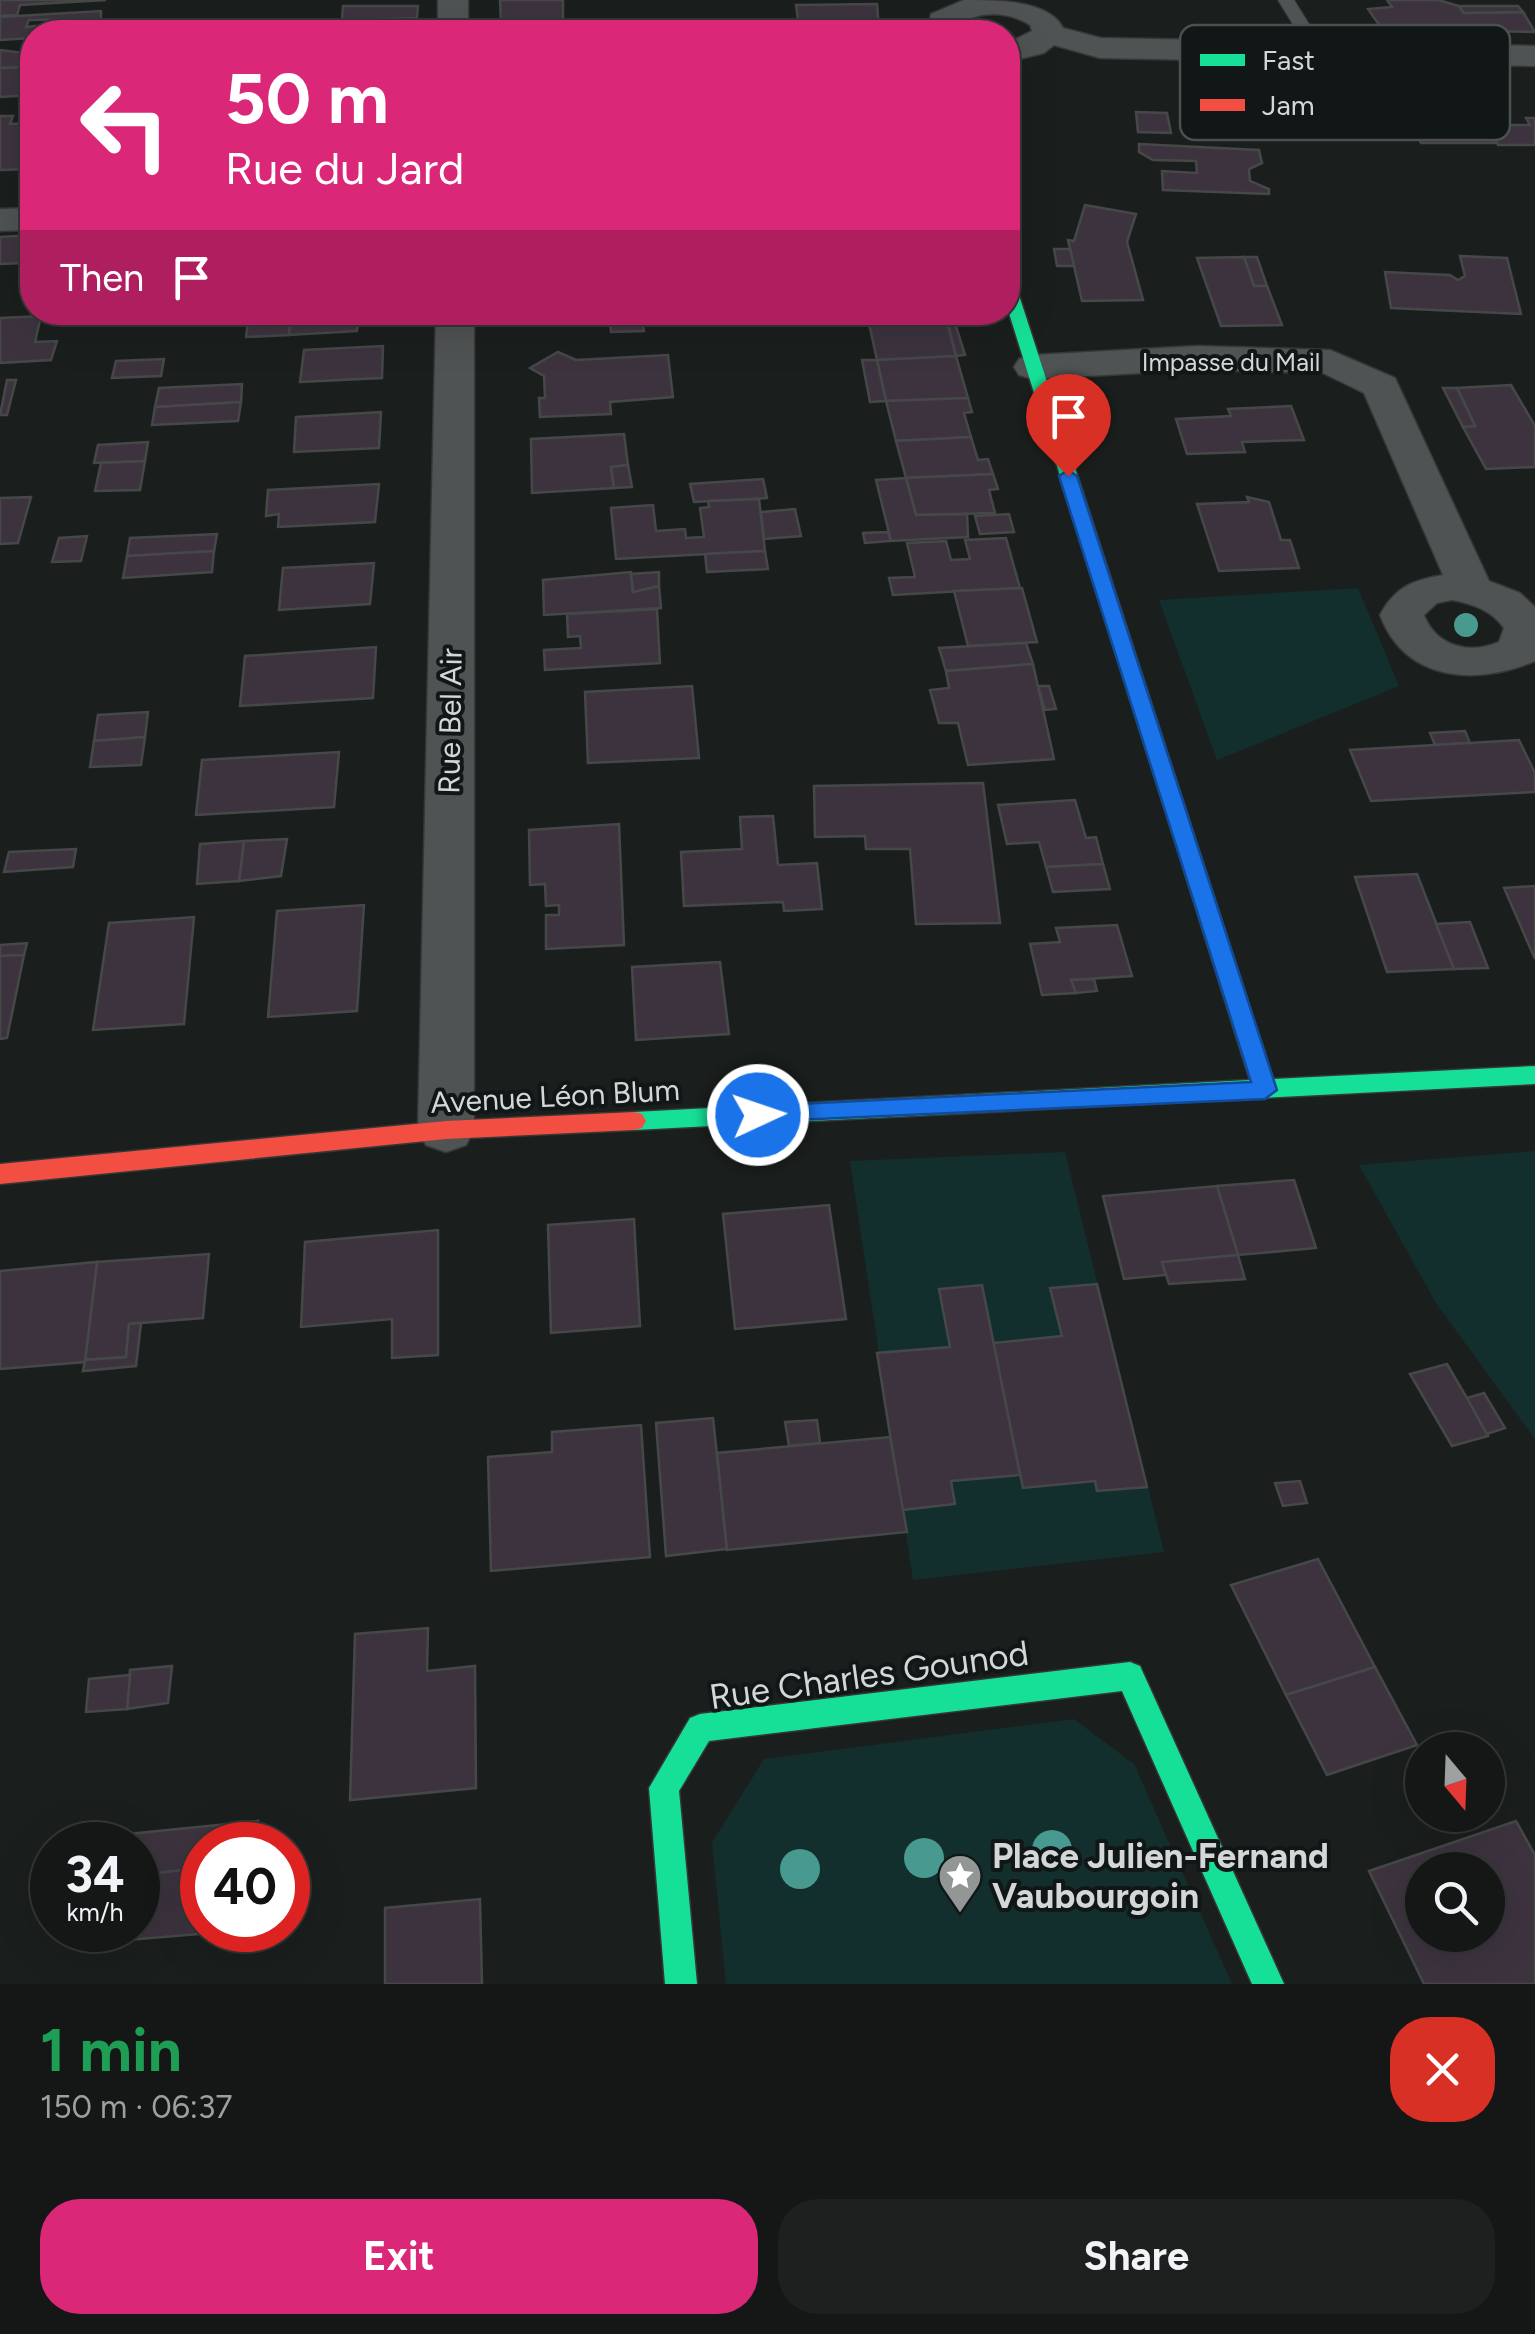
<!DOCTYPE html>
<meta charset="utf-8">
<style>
body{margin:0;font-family:Figtree,sans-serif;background:#1d201f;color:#f1f3f6;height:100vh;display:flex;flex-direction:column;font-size:38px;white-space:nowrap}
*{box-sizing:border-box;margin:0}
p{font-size:32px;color:#9d9fa1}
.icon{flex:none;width:55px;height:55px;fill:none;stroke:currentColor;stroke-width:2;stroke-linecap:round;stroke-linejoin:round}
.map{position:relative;height:1984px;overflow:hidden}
.panel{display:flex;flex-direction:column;background:#141716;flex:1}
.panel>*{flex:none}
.guide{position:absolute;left:20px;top:20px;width:1000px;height:305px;border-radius:40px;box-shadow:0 10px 40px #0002,0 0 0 2px #333635;background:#db2777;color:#fff;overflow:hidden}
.needle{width:65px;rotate:161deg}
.controls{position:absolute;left:1405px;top:1732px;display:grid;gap:20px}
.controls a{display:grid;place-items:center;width:100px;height:100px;border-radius:50%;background:#141716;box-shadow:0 10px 40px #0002,0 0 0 2px #333635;font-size:50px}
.speed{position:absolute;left:30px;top:1822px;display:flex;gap:20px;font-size:50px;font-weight:700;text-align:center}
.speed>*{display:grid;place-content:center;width:130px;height:130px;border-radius:50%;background:#141716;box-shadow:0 10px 40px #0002,0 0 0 2px #333635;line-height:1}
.speed small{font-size:25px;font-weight:400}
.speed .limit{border:15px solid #d22;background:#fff;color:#111}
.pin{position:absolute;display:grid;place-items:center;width:85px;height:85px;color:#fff;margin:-102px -42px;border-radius:50% 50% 50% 0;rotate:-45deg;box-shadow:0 0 10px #0007}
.pin .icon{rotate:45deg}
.me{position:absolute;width:110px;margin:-55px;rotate:87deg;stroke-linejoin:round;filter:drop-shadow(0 0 8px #0008)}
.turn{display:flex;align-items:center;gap:35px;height:210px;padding:0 40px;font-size:45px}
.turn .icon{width:130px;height:130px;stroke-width:2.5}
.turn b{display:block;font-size:70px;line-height:85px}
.then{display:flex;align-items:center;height:95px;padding:0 40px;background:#0003;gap:20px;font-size:38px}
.round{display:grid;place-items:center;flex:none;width:105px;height:105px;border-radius:40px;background:#1d201f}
.headline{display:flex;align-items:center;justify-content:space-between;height:170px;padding:0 40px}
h1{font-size:60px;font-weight:700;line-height:75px;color:#1e9e55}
.primary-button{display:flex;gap:20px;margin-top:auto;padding:20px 40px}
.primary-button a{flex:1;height:115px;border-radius:40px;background:#db2777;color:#fff;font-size:40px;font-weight:700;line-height:115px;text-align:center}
.primary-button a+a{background:#1d201f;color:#f1f3f6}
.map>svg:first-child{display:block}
.green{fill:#122f2d}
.building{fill:#3c333f;stroke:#464848;stroke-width:2.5;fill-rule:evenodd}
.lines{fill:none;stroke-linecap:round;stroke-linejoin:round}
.lane-casing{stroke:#353837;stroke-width:2}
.street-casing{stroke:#353837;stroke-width:3}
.fast-casing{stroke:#353837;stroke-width:3}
.jam-casing{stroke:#353837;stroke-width:3}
.lane{fill:#505353;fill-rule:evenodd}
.street{fill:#505353;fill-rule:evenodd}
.fast{fill:#16e098;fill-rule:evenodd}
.jam{fill:#f24e42;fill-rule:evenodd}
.tree{fill:#489990}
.route{fill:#1a73e8;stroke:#114b97;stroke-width:2.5}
.labels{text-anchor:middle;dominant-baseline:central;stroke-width:8;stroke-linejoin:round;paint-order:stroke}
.far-street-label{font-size:25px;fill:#d3d7d7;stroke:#101716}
.street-label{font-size:30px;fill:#d3d7d7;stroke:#101716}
.near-street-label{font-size:35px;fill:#d3d7d7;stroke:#101716}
.near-poi-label{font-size:35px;font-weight:bold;fill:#d3d7d7;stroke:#101716;text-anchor:start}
.key{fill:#101716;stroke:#4a5150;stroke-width:2.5}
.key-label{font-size:28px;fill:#d3d7d7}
</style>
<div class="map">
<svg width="1535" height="1984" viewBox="0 0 1535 1984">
<rect width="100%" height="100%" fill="#1a1f1e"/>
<g class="green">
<polygon points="1358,588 1399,686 1217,760 1159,600"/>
<polygon points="1535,1151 1535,1439 1436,1303 1359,1165"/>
<polygon points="1065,1152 1164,1552 913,1580 850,1161"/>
<polygon points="1074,1719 1134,1764 1232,1984 726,1984 712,1843 764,1759"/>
</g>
<g class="building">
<polygon points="0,0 106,0 20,5 17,15 0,16"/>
<polygon points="500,0 563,0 563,22 501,25"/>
<polygon points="1387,0 1438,0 1459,6 1464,13 1523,12 1535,32 1382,29 1368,9 1392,7"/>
<polygon points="877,4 879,28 815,29 814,19 798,20 796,5"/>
<polygon points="343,6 418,6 417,18 342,20"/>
<polygon points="1459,6 1518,6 1523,12 1464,13"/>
<polygon points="101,11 101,19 29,20 26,27 35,26 32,38 0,40 0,17"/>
<polygon points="581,21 582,32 525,32 525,24"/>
<polygon points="373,24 372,32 308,32 308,26"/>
<polygon points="25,48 32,48 32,67 0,68 0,50 23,53"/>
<polygon points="32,67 32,95 0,97 0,68"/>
<polygon points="1402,101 1475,101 1496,143 1421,143"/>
<polygon points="1136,112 1167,113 1171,133 1138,132"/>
<polygon points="0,116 13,116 10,124 32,123 32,169 0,170"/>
<polygon points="1526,118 1535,118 1535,145 1498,145 1488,125 1530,125"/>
<polygon points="1139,144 1259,150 1262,163 1249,169 1250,181 1269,189 1269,194 1163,190 1162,171 1197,173 1196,161 1153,160 1139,152"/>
<polygon points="1085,205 1136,214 1127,242 1143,300 1082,301 1068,240 1074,241"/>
<polygon points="32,235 22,263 0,264 0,237"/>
<polygon points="1054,249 1070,249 1074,266 1057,266"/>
<polygon points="1460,256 1507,258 1521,314 1391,308 1385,272 1450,275 1458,280 1465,276"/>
<polygon points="1244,257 1257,257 1267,286 1254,286"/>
<polygon points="1244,257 1254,286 1267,286 1282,325 1221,326 1197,258"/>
<polygon points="291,312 289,335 246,337 249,314"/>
<polygon points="291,312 359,312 357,331 289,335"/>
<polygon points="524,312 584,312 584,319 524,321"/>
<polygon points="609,312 640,312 644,331 611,332"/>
<polygon points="665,312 704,312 704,319 666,318"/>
<polygon points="798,312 799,323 733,326 731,314"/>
<polygon points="809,312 888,312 889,316 810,320"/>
<polygon points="945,315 956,356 877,360 868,319"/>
<polygon points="41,316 35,342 57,341 51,360 0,363 0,318"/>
<polygon points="948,323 955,323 965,355 956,356"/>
<polygon points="383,346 382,378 300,382 304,350"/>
<polygon points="558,352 576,360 668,355 673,397 610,402 611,414 540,417 539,398 545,398 544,376 530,368"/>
<polygon points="956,356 968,398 886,401 877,360"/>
<polygon points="164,359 161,376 112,378 116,361"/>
<polygon points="862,360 877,360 886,401 870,402"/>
<polygon points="7,380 16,380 7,415 0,415"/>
<polygon points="242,384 241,402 155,407 159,388"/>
<polygon points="1511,385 1535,426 1535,467 1486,469 1463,427 1475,426 1457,388"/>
<polygon points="1443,388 1457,388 1475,426 1463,427"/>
<polygon points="968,398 972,412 964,413 971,437 896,441 886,401"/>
<polygon points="241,402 238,421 152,425 155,407"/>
<polygon points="1291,406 1304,440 1242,442 1245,452 1187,454 1176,419 1231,416 1228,409"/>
<polygon points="381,412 379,448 294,452 296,417"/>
<polygon points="624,434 628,465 611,467 614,488 532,493 531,439"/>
<polygon points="971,437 978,460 988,459 993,474 906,478 896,441"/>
<polygon points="148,442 145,461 94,463 98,445"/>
<polygon points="145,461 140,490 95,491 101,463"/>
<polygon points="628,465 632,487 614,488 611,467"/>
<polygon points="993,474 998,489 989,490 995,513 916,515 906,478"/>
<polygon points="906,478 916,515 967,514 968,537 891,541 876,480"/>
<polygon points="763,479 767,498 694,502 690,484"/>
<polygon points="379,484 375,522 278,527 279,514 266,516 268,490"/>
<polygon points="31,497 18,543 0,544 0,498"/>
<polygon points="1247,497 1269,502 1281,540 1290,540 1299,568 1219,571 1197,504 1249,502"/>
<polygon points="759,499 765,551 616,559 611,508 653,505 656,531 685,529 686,538 704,537 700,508 709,507 708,501"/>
<polygon points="795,509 801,536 764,539 761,512"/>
<polygon points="1009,514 1014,532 980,534 975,516"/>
<polygon points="888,532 891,541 865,543 863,533"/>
<polygon points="217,534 214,551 127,556 130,538"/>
<polygon points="87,536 81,561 52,562 59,538"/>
<polygon points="1006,538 1020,588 893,595 889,578 915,577 907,543 946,541 951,560 970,559 965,540"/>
<polygon points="214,551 212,572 123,578 127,556"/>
<polygon points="765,551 768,569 707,572 705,554"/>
<polygon points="374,563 370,604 279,610 283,568"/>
<polygon points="631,572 633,592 659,586 661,608 544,615 543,580"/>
<polygon points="659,572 659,586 633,592 631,574"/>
<polygon points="1022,588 1037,642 968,646 954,591"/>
<polygon points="657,609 660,663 545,670 544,650 581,648 580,636 568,637 567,614"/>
<polygon points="1026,643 1033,664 946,671 939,648"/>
<polygon points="376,647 373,698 240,706 245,656"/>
<polygon points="1033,664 1054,759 968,765 958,723 939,723 930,690 949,688 946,671"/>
<polygon points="692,686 699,758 588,763 585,692"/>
<polygon points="1038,686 1049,686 1056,709 1045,710"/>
<polygon points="148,712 145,737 94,741 98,715"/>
<polygon points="1465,731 1470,743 1435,745 1430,733"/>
<polygon points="145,737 141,765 90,767 94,741"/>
<polygon points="1519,740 1535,773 1535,792 1371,801 1350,750"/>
<polygon points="339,752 334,807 196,815 202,760"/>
<polygon points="983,783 1000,923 916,924 910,849 866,849 865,836 815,837 814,786"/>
<polygon points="1075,800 1086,838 1096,837 1103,864 1046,867 1039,842 1007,844 998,805"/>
<polygon points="773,816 778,865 817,863 822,909 784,911 783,902 684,906 681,852 742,849 740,817"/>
<polygon points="619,824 624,945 546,949 546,915 559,915 559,905 546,906 545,884 530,885 529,830"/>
<polygon points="287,839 281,876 239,881 244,841"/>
<polygon points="244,841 239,881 197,884 200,844"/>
<polygon points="76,849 73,867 4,872 9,852"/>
<polygon points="1103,864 1110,889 1053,892 1046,867"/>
<polygon points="1417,874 1454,969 1387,972 1355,877"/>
<polygon points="1535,886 1535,959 1504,888"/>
<polygon points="364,905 357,1011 268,1017 277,911"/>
<polygon points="194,917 184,1024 93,1030 109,923"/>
<polygon points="1470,922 1488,968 1454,969 1436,924"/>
<polygon points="1117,925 1132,976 1071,980 1076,993 1042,995 1030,944 1060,942 1056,928"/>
<polygon points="27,943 24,955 0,956 0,945"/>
<polygon points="24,955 7,1038 0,1039 0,956"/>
<polygon points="720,962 729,1034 636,1040 632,967"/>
<polygon points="1094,979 1097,991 1076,993 1071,980"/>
<polygon points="1294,1180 1316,1248 1238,1255 1217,1186"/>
<polygon points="1217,1186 1238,1255 1162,1262 1166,1275 1124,1279 1103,1196"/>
<polygon points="829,1205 846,1319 735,1329 723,1214"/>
<polygon points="634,1219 640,1326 551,1333 548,1225"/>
<polygon points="438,1230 438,1355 392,1358 392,1319 301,1327 305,1242"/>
<polygon points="209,1254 203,1318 129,1324 126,1357 85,1360 97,1262"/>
<polygon points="1238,1255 1245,1279 1169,1284 1162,1262"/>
<polygon points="97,1262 85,1362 0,1369 0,1271"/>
<polygon points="1097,1284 1147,1487 1097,1491 1095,1481 1023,1488 993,1343 1062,1336 1050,1288"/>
<polygon points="982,1285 1020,1475 951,1481 955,1504 902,1510 877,1353 950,1347 939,1289"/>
<polygon points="141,1323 136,1366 83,1371 85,1360 126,1357 129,1324"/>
<polygon points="1447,1364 1467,1398 1488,1436 1452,1446 1410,1374"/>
<polygon points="1484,1393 1505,1428 1487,1434 1467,1398"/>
<polygon points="713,1418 727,1549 666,1556 656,1423"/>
<polygon points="817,1420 820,1443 789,1446 785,1422"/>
<polygon points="641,1425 650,1557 491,1571 488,1457 552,1452 552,1432"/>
<polygon points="890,1437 907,1532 727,1550 717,1453"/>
<polygon points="1300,1481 1307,1503 1283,1506 1275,1483"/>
<polygon points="1318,1559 1375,1667 1286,1695 1231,1585"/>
<polygon points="428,1628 427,1671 475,1666 476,1788 350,1800 355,1634"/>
<polygon points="172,1666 168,1703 127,1709 130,1670"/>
<polygon points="1375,1667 1417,1745 1327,1775 1286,1695"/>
<polygon points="130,1675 127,1709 86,1712 89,1679"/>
<polygon points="258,1821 256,1845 202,1845 202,1868 138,1875 138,1845 117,1845 118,1835"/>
<path d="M1516 1821 1535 1855V1984H1424L1369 1871ZM1422 1870H1488V1935H1422Z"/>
<polygon points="202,1868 198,1934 105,1942 106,1930 138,1930 138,1875"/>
<polygon points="480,1899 482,1984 385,1984 385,1908"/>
</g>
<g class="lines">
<defs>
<polygon id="lane" points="1278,0 1294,0 1327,53 1325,57 1313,57"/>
<g id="street">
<rect x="438" y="0" width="30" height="32"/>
<path d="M964 0C996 0 1049 0 1063 28L1101 38 1535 46V66L1100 58 1054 45 1044 53 1008 62V43L1032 31 1030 25C1008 11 981 11 958 24V32H928L931 14Z"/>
<polygon points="32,208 32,230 0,231 0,209"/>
<polygon points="436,312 474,312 474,1130 466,1145 446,1152 426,1145 418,1130"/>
<path d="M1197 346 1330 350 1395 378 1489 581 1520 593 1535 607V661C1476 686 1405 682 1380 615 1395 587 1413 580 1443 575L1364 393 1323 373 1197 370 1033 379 1019 375 1014 367 1019 359 1033 355ZM1452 600C1473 604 1491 610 1504 628L1499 642C1469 655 1436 646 1424 615L1437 603Z"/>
</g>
<g id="fast">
<polygon points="1008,281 1016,286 1273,1079 1535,1066 1535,1084 634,1130 626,1128 622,1121 626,1114 634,1112 1250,1080 1008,310"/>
<polygon points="1130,1662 1140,1666 1284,1984 1252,1984 1122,1691 709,1741 679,1791 697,1984 665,1984 649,1788 690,1718 700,1714"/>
</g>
<polygon id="jam" points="634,1112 642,1114 646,1121 642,1128 634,1130 446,1139 0,1184 0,1164 446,1121"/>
</defs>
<use href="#lane" class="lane-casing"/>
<use href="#street" class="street-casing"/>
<use href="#fast" class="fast-casing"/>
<use href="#jam" class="jam-casing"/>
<use href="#lane" class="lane"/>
<use href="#street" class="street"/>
<use href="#fast" class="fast"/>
<use href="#jam" class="jam"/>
</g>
<g class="tree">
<circle cx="1466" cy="625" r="12"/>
<circle cx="1052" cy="1850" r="20"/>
<circle cx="924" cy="1858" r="20"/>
<circle cx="800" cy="1869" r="20"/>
</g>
<polygon class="route" points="1068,470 1077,476 1277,1090 1265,1099 750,1122 746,1115 750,1108 758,1106 1251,1082 1059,476"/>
<defs>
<symbol id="sight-pin" viewBox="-11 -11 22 30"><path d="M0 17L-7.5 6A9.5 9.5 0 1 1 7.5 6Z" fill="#929796" stroke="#101716"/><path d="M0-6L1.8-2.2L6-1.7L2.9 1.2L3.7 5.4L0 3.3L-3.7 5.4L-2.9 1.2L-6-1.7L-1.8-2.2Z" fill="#fff"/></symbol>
</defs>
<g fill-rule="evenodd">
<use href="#sight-pin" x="935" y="1851" width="50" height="68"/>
</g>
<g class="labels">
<g class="far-street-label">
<text x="1231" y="362">Impasse du Mail</text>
</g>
<g class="street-label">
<text transform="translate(450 721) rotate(-89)">Rue Bel Air</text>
<text transform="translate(555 1096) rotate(-3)">Avenue Léon Blum</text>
</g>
<g class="near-street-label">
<text transform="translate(869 1675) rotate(-8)">Rue Charles Gounod</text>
</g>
<g class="near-poi-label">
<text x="992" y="1856">Place Julien-Fernand<tspan x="992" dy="40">Vaubourgoin</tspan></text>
</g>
</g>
<rect x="1180" y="25" width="330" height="115" rx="15" class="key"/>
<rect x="1200" y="54" width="45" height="12" fill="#16e098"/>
<rect x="1200" y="99" width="45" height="12" fill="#f24e42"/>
<g class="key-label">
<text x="1262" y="70">Fast</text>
<text x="1262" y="115">Jam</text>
</g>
</svg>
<div class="controls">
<a><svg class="needle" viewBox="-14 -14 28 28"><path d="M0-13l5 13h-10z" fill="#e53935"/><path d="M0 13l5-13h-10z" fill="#9d9fa1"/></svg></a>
<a><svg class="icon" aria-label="search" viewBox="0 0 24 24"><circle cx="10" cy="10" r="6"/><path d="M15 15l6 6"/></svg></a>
</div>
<div class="speed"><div>34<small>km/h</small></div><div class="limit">40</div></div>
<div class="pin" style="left:1068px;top:476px;background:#d93025"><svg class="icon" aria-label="arrive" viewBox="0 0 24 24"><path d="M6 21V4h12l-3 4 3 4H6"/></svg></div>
<svg class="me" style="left:758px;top:1115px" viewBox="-20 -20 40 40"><circle r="17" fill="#1a73e8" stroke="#fff" stroke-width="3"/><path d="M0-11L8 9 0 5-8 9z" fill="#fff"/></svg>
<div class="guide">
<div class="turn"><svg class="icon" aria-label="left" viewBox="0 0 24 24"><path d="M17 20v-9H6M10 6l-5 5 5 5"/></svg><div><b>50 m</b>Rue du Jard</div></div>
<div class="then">Then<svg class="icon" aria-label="arrive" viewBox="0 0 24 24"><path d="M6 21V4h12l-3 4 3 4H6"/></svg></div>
</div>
</div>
<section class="panel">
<div class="headline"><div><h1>1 min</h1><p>150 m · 06:37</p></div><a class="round" style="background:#d93025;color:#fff"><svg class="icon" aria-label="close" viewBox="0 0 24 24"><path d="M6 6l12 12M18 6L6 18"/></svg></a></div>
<div class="primary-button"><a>Exit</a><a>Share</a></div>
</section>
